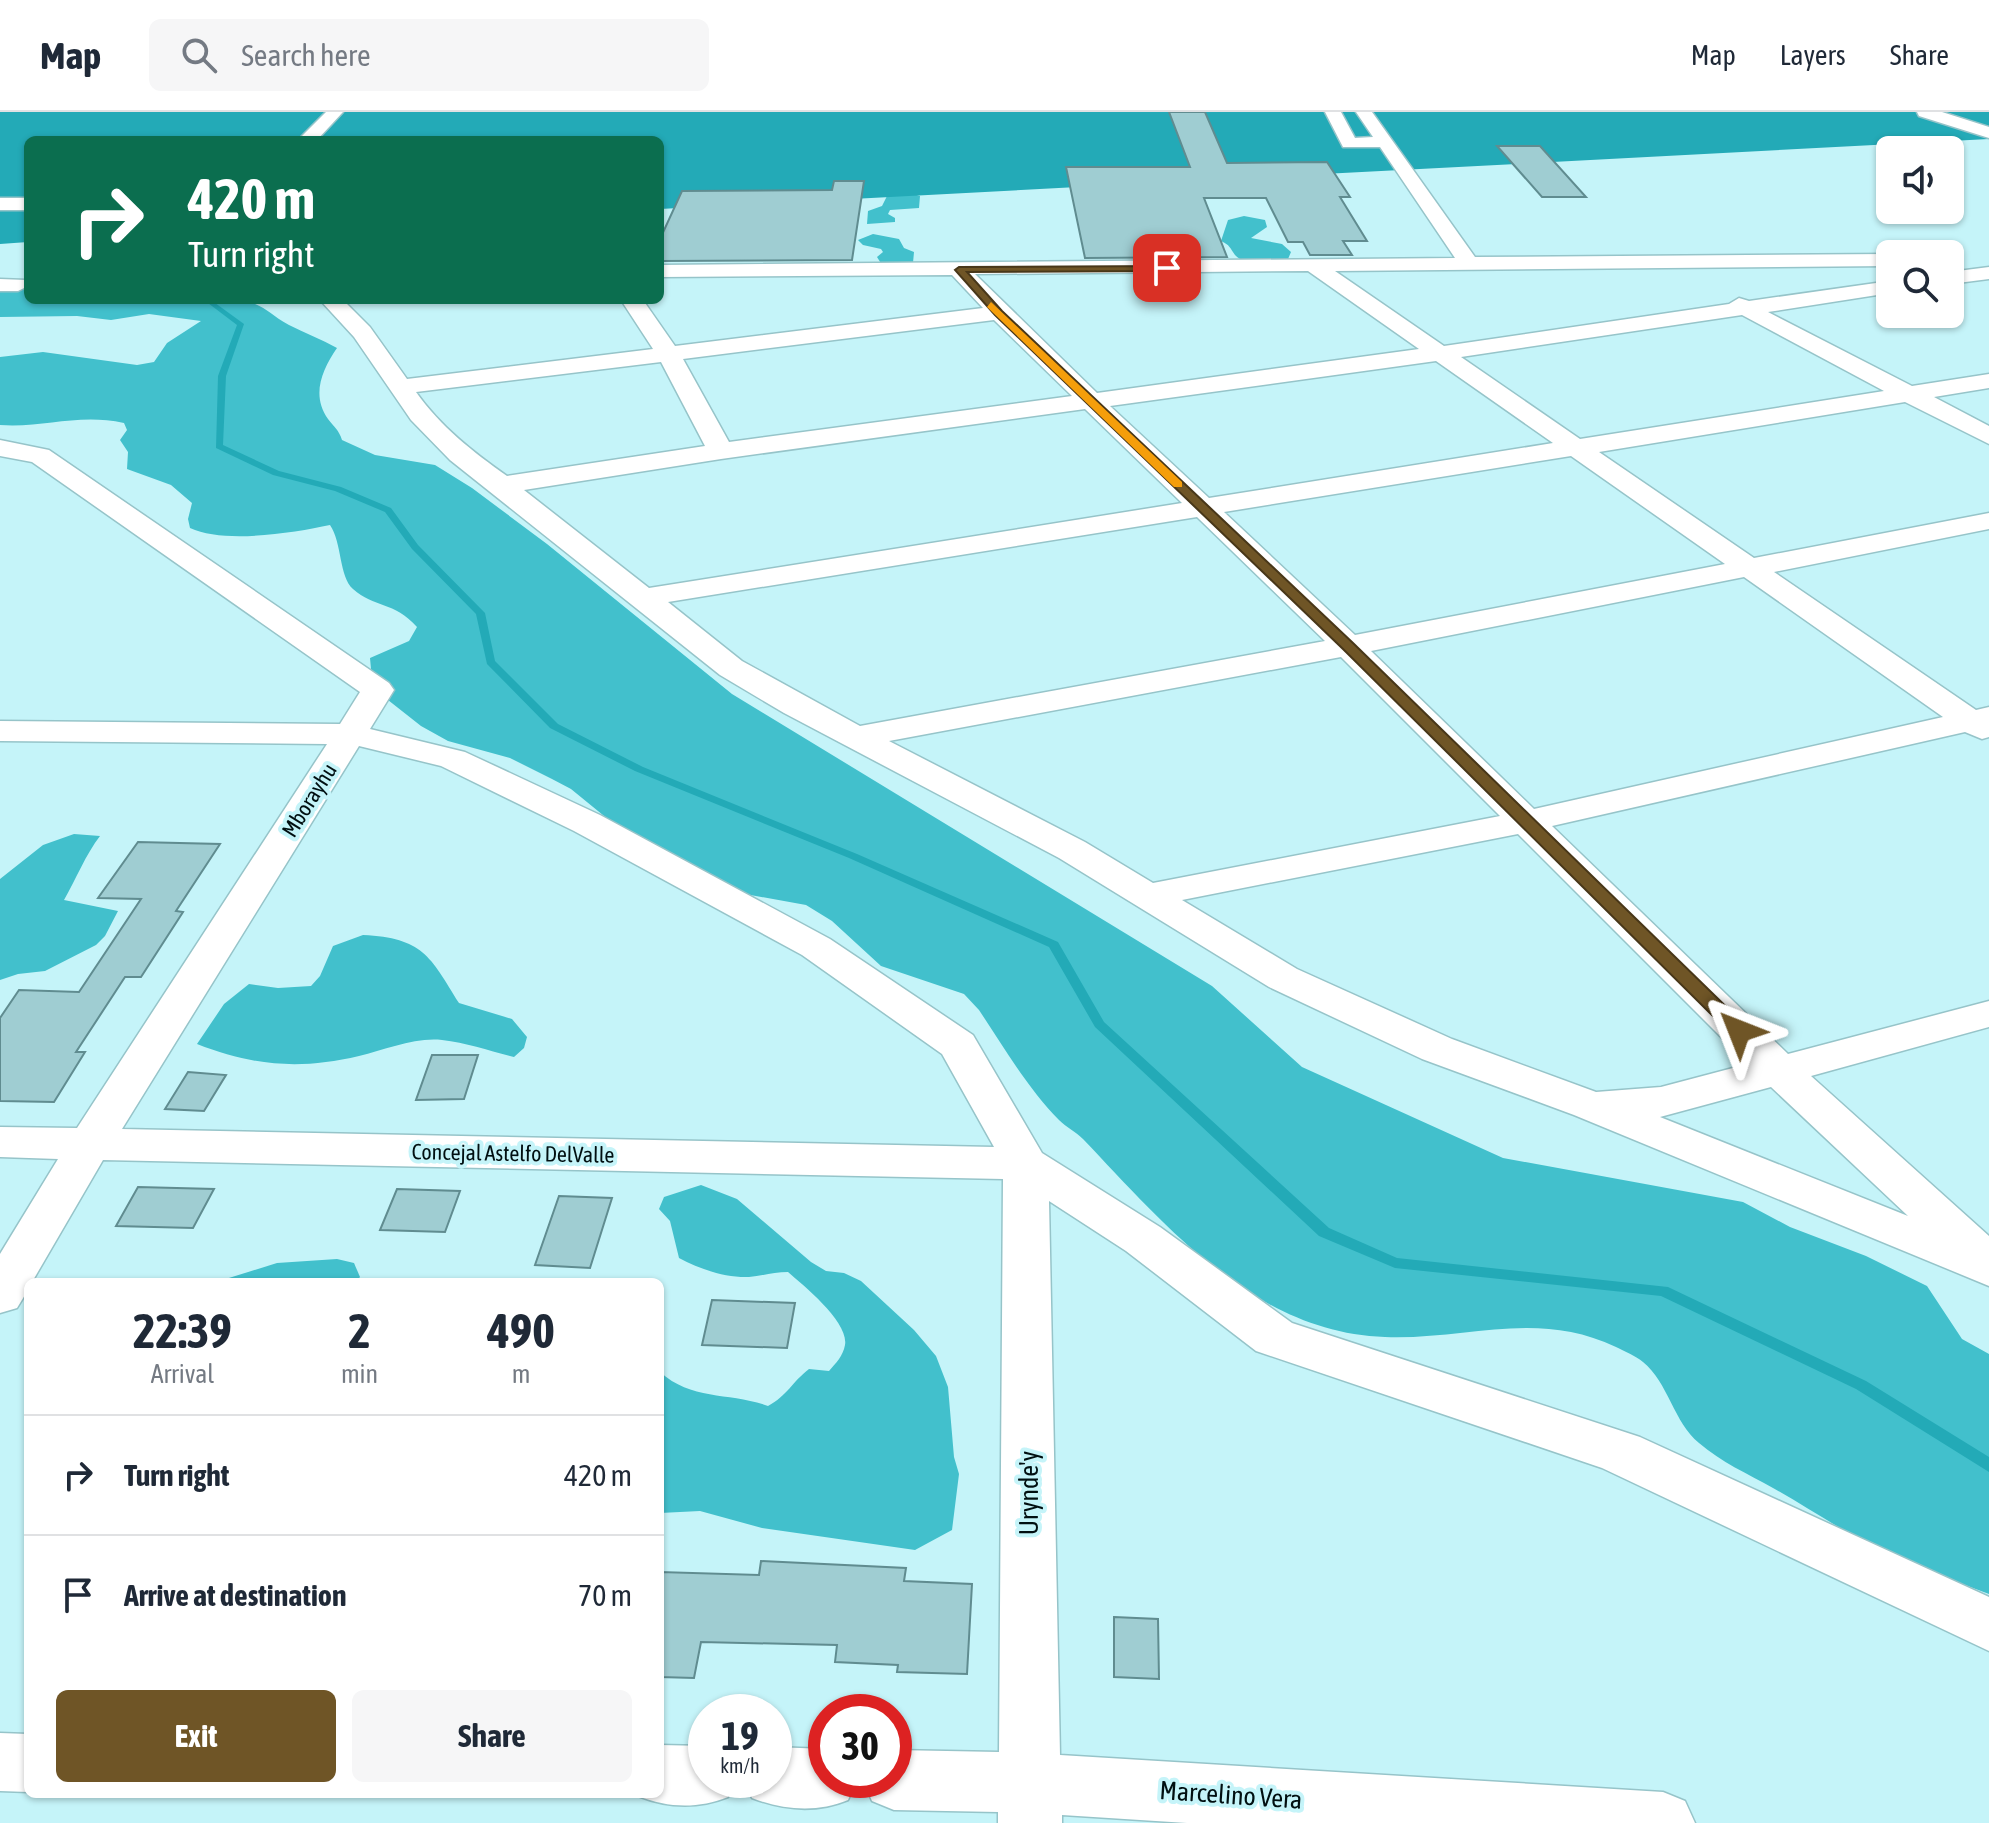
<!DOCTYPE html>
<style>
body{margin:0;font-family:"Asap Condensed",sans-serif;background:#f6f6f7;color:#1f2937;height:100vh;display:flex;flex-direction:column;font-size:30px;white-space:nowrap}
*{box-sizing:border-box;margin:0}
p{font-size:26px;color:#747a83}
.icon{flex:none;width:44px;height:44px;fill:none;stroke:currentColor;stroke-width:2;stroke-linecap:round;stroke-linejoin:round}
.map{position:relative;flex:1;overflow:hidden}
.details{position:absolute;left:24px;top:1166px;width:640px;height:520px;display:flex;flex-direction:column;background:#fff;border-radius:12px;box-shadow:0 2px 6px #0004}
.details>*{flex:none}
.banner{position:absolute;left:24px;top:24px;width:640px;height:168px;border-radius:12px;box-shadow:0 2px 6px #0004;background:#0b6e4f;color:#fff;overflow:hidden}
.fabs{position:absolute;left:1876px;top:24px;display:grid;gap:16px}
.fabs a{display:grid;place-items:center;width:88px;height:88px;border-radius:12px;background:#fff;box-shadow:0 2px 6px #0004;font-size:40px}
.speed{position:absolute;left:688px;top:1582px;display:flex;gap:16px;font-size:40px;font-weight:700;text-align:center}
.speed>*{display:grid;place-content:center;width:104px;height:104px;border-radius:50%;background:#fff;box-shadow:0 2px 6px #0004;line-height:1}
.speed small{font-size:20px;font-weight:400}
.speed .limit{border:12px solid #d22;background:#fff;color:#111}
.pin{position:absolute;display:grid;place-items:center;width:68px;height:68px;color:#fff;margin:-34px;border-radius:16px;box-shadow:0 4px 12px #0006}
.me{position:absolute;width:88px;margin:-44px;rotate:315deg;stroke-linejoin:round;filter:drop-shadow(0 0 6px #0008)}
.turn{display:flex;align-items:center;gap:28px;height:168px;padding:0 32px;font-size:36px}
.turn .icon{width:104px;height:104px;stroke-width:2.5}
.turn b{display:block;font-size:56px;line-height:68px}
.eta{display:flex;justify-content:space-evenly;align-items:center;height:136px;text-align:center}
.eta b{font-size:48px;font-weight:700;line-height:56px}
.button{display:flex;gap:16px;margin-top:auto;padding:16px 32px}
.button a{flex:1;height:92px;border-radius:12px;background:#6f5526;color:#fff;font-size:32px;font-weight:700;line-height:92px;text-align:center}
.button a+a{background:#f6f6f7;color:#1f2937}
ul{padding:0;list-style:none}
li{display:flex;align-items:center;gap:24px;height:120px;padding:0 32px;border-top:2px solid #e0e1e3}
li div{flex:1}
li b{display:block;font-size:30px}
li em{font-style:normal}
header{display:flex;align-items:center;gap:48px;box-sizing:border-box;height:112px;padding:0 40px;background:#fff;border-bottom:2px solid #e0e1e3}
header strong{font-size:38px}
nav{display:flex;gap:44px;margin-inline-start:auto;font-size:28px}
.search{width:560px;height:72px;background:#f6f6f7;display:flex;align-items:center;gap:20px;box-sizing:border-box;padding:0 28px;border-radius:12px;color:#747a83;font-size:30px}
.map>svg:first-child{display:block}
.forest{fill:#42c0cc}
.water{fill:#23aab7}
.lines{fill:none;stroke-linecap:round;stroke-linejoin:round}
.stream{fill:#23aab7;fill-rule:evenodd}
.building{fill:#9fcdd2;stroke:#608c90;stroke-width:2}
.minor-casing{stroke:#96c4c9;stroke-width:3}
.minor{fill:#fff;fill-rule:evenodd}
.route{fill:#6f5526;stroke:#483719;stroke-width:2}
.slow{fill:#f59e0b}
.labels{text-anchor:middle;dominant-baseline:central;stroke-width:8;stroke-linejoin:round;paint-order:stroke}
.street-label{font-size:22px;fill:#010f11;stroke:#c5f4f9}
.near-street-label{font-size:26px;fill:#010f11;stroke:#c5f4f9}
</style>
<header>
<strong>Map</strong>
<div class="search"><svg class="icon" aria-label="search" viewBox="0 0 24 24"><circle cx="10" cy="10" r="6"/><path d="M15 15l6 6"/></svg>Search here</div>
<nav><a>Map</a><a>Layers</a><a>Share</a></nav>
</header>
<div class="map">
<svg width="1989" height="1711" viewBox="0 0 1989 1711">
<rect width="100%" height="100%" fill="#c5f4f9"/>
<g class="forest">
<polygon points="910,81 920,84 919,96 890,98 888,102 895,106 895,110 867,112 868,99 882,94 887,84"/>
<path d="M1244 104 1265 108 1267 115 1251 126 1282 132 1291 140 1288 147C1274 150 1246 156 1235 143 1230 136 1230 133 1221 129L1228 108Z"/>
<polygon points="873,122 899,127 904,136 914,140 913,151 882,153 877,145 883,140 881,137 863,133 858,128"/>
<path d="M28 168V188H243C267 194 269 202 289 213 305 221 321 227 337 236 322 258 311 283 328 307 334 315 339 318 342 328L375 343 435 353 472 376 547 432 732 582 1212 874 1302 955 1503 1046 1743 1090 1790 1115 1866 1144 1927 1174 1962 1227 1989 1242V1482C1948 1467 1908 1451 1869 1432 1836 1415 1805 1394 1773 1376 1748 1362 1721 1350 1699 1331 1674 1311 1668 1270 1643 1250 1636 1244 1624 1239 1616 1235 1537 1197 1467 1228 1385 1225 1255 1221 1165 1113 1083 1027 1076 1020 1066 1015 1059 1008 1028 977 1003 934 979 898L964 882 881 854 832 809 806 793 734 780 609 708 571 677 552 667 510 646 448 629 421 614 388 588 372 568 370 546 409 529 417 515C394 489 374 496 353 477 339 465 342 430 330 413 293 421 224 432 190 416L188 407 192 391 171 373 127 357 128 340 120 328 127 318 124 311C78 301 45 316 0 313V245L43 240 137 253 154 250 167 231 201 209 149 202 111 208 77 204 0 205V176Z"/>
<path d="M74 722 100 724C86 742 76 767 64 788L118 799 105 824 96 833 45 859 18 862 0 868V767L43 733Z"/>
<path d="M363 823C423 826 430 844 459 891L512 907 527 925 524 936 514 945C490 939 467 931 442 928 415 925 385 938 359 944 300 958 253 954 197 932L224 892 249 872 278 876 311 874 320 864 333 834Z"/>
<path d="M701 1073 737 1087 811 1150 826 1159 844 1161 861 1169 914 1218 936 1244 948 1275 954 1345 959 1362 952 1418 915 1438 762 1416 700 1399 660 1401V1260C692 1289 730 1280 768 1294 787 1284 792 1270 809 1257L829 1259C836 1251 843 1244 845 1233 849 1210 804 1174 788 1160 774 1160 762 1164 749 1165 726 1166 699 1157 679 1146L670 1109 659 1097 664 1085Z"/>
<polygon points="337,1147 354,1151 360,1165 356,1170 216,1170 277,1151"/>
</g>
<polygon class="water" points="0,0 1989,0 1989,27 660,97 660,28 28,28 28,130 0,132"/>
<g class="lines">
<polygon class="stream" points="204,188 211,188 244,212 226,264 223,333 279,359 341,375 391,396 418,433 485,501 495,549 558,612 643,655 857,742 1058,830 1104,910 1329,1116 1397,1146 1668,1175 1866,1269 1989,1345 1989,1360 1856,1277 1661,1184 1395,1156 1319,1124 1095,915 1049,835 849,746 635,659 550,616 487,552 476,502 412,437 385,400 335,379 273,363 216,336 218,264 237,213"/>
</g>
<g class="building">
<polygon points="1169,0 1205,0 1227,51 1327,50 1350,85 1340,85 1367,129 1343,129 1352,143 1310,143 1303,130 1288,130 1266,86 1204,86 1227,145 1085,146 1066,55 1190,55"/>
<polygon points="1497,34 1540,34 1586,85 1542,85"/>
<polygon points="834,69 864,69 852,148 660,149 660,127 682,79 832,78"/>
<polygon points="138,730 220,732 176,799 183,800 141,865 125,865 76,940 85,940 54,990 0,989 0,906 19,878 79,880 141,787 98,786"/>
<polygon points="432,943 478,943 464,987 416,988"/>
<polygon points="188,960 226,963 204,999 165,997"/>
<polygon points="138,1075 214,1077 193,1116 116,1114"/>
<polygon points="397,1077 460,1079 445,1120 380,1118"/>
<polygon points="559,1084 612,1086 590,1156 535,1153"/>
<polygon points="712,1188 795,1191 787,1236 702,1233"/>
<polygon points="761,1449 906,1456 904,1469 972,1472 967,1562 897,1560 898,1553 835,1550 837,1533 701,1530 694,1566 660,1565 660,1460 759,1463"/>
<polygon points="1114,1505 1158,1507 1159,1567 1114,1565"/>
</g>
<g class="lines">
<defs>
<g id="minor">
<polygon points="326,0 343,0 317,28 298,28"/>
<path d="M1325 0H1341L1355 26 1373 25 1356 0H1372L1475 145 1890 142H1891L1890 154 1335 159 1444 234 1729 192 1739 186 1749 189 1890 169V181L1768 200 1912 274 1989 262V276L1934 285 1989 314V332L1905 290 1599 340 1754 446 1989 401V417L1774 460 1976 598 1989 595V625L1982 627 1965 620 1552 714 1788 942 1989 889V915L1811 964 1989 1124V1174L1574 1003 1422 947 1269 875 1059 746 784 601 720 563 450 348 411 308 354 225 320 188H343L370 215 407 267 653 237 621 188H643L675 234 983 196 952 163 660 165V153L1455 146 1380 35H1343ZM1308 159 1419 237 1097 281 975 162ZM1742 203 1884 279 1580 327 1461 245ZM994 208 1072 284 729 330 683 247ZM1436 249 1553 331 1209 386 1110 294ZM661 250 705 334 507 364C473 340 441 315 416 280ZM1085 297 1182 391 649 476 524 378 721 347ZM1571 344 1725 452 1355 523 1224 400ZM1197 405 1325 529 860 614 742 549 668 490ZM1744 465 1943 605 1534 697 1371 539ZM1341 545 1500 704 1153 771 1085 730 889 629ZM1518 722 1748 952 1661 975 1596 980 1452 927 1297 857 1182 788ZM1771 975 1908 1104 1660 1005Z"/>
<polygon points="1917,0 1942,0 1989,15 1989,26 1919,4"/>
<rect x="0" y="86" width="28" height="12"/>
<polygon points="1989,155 1989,167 1950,172 1950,160"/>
<polygon points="0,167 26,168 28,174 18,179 0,179"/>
<path d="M0 328 49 338 389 571 394 578 370 617 465 640 600 703 830 827 973 923 1042 1041 1160 1115 1292 1211 1640 1325 1989 1485V1539L1602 1356 1256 1239 1126 1139 1049 1089 1060 1643 1663 1680 1685 1689 1695 1711H1187L1062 1703V1711H998V1700L894 1698 872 1689 863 1668H894V1638L999 1640 1003 1067 103 1048 32 1170H28V1178L17 1196 0 1201V1142L58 1047 0 1045V1015L77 1016 327 632 0 629V609L340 612 360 580 32 350 0 344ZM359 634 441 654 574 719 802 843 942 942 994 1035 122 1017Z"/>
<polygon points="0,1621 28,1622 28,1680 0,1679"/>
<path d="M660 1633 706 1634V1668H735L728 1685C698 1697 668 1696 638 1684L660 1682Z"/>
<path d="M774 1635 826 1637V1668H857L848 1688C817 1701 783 1698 752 1686L744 1668H774Z"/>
</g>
</defs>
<use href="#minor" class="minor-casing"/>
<use href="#minor" class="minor"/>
</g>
<polygon class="route" points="1170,154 1167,159 967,160 1002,199 1353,531 1746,914 1748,919 1746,923 1732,923 1343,537 995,203 955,158 959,155"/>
<polygon class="slow" points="991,190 1182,370 1182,375 1174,375 987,195"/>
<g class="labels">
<g class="street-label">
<text transform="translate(309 688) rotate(-58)">Mborayhu</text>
<text transform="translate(513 1041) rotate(1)">Concejal Astelfo DelValle</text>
</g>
<g class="near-street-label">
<text transform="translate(1029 1381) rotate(-90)">Urynde'y</text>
<text transform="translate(1231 1683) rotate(4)">Marcelino Vera</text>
</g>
</g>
</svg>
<div class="fabs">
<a><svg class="icon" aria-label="sound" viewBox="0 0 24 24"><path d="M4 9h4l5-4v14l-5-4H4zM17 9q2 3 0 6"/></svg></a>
<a><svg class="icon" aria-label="search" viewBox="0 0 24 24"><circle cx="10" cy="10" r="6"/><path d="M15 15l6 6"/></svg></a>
</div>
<div class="speed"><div>19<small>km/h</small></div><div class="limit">30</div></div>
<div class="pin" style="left:1167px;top:156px;background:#d93025"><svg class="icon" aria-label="arrive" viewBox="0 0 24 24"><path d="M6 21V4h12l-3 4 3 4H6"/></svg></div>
<svg class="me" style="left:1739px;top:919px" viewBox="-20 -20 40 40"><path d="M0-17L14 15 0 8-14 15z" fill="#6f5526" stroke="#fff" stroke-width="4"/></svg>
<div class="banner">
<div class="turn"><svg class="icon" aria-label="right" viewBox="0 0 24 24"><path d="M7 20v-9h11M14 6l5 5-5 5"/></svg><div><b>420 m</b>Turn right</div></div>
</div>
<section class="details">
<div class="eta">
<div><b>22:39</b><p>Arrival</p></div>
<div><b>2</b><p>min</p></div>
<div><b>490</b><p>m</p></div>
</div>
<ul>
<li><svg class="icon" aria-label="right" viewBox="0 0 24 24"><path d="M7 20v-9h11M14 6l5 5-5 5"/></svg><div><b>Turn right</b></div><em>420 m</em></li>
<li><svg class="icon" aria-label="arrive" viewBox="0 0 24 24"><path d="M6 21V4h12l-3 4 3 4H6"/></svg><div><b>Arrive at destination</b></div><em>70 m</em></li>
</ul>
<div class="button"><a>Exit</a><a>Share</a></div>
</section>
</div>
